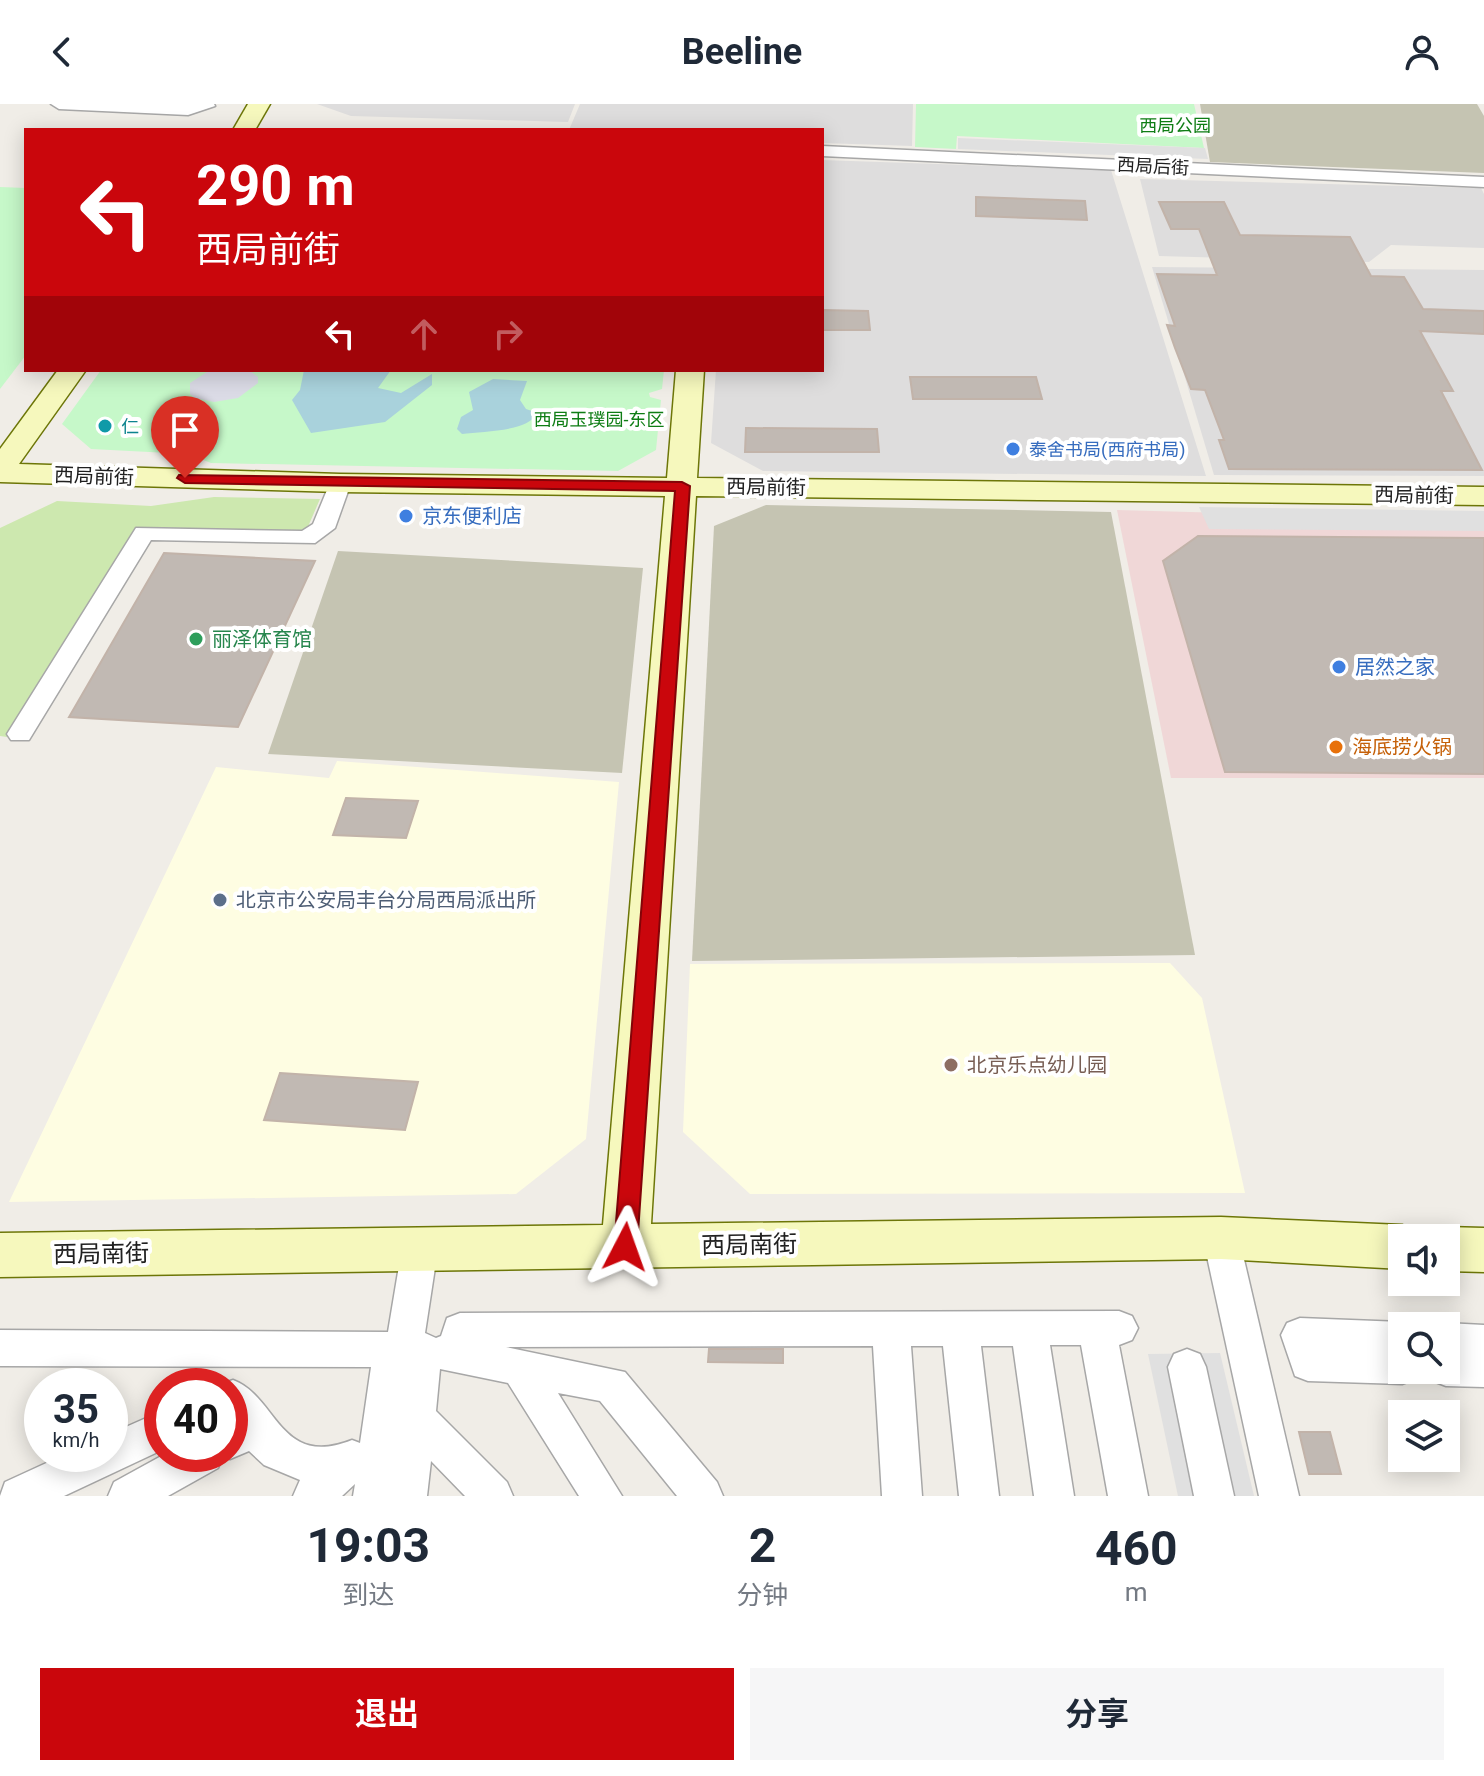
<!DOCTYPE html>
<html lang="zh">
<meta charset="utf-8">
<style>
body{margin:0;font-family:Roboto,"Noto Sans SC",sans-serif;background:#f6f6f7;color:#1f2937;height:100vh;display:flex;flex-direction:column;font-size:30px;white-space:nowrap}
*{box-sizing:border-box;margin:0}
p{font-size:26px;color:#747a83}
.icon{flex:none;width:44px;height:44px;fill:none;stroke:currentColor;stroke-width:2;stroke-linecap:round;stroke-linejoin:round}
.map{position:relative;height:1392px;overflow:hidden}
.panel{display:flex;flex-direction:column;background:#fff;flex:1}
.panel>*{flex:none}
.hud{position:absolute;left:24px;top:24px;width:800px;height:244px;border-radius:0px;box-shadow:0 4px 20px #0003;background:#ca060c;color:#fff;overflow:hidden}
.controls{position:absolute;left:1388px;top:1120px;display:grid;gap:16px}
.controls a{display:grid;place-items:center;width:72px;height:72px;border-radius:0px;background:#fff;box-shadow:0 4px 20px #0003;font-size:40px}
.speed{position:absolute;left:24px;top:1264px;display:flex;gap:16px;font-size:40px;font-weight:700;text-align:center}
.speed>*{display:grid;place-content:center;width:104px;height:104px;border-radius:50%;background:#fff;box-shadow:0 4px 20px #0003;line-height:1}
.speed small{font-size:20px;font-weight:400}
.speed .limit{border:12px solid #d22;background:#fff;color:#111}
.pin{position:absolute;display:grid;place-items:center;width:68px;height:68px;color:#fff;margin:-82px -34px;border-radius:50% 50% 50% 0;rotate:-45deg;box-shadow:0 0 8px #0007}
.pin .icon{rotate:45deg}
.me{position:absolute;width:88px;margin:-44px;rotate:4deg;stroke-linejoin:round;filter:drop-shadow(0 0 6px #0008)}
.turn{display:flex;align-items:center;gap:28px;height:168px;padding:0 40px;font-size:36px}
.turn .icon{width:104px;height:104px;stroke-width:2.5}
.turn b{display:block;font-size:56px;line-height:68px}
.lanes{display:flex;align-items:center;height:76px;padding:0 40px;background:#0003;justify-content:center;gap:40px;direction:ltr}
.lanes .off{opacity:.35}
.eta{display:flex;justify-content:space-evenly;align-items:center;height:136px;text-align:center}
.eta b{font-size:48px;font-weight:700;line-height:56px}
.cta{display:flex;gap:16px;margin-top:auto;padding:16px 40px}
.cta a{flex:1;height:92px;border-radius:0px;background:#ca060c;color:#fff;font-size:32px;font-weight:700;line-height:92px;text-align:center}
.cta a+a{background:#f6f6f7;color:#1f2937}
header{display:flex;justify-content:space-between;align-items:center;height:104px;padding:0 40px;background:#fff;font-size:36px;font-weight:700}
.map>svg:first-child{display:block}
.residential{fill:#dedddd}
.commercial{fill:#f0d7d7}
.education{fill:#fefde2}
.construction{fill:#c5c4b2}
.grass{fill:#cde8af}
.park{fill:#c6f8c9}
.parking{fill:#e0e0e0}
.plaza{fill:#dbdbe6}
.water{fill:#a9d2dc}
.building{fill:#c1b9b3;stroke:#c2b3a9;stroke-width:2}
.lines{fill:none;stroke-linecap:round;stroke-linejoin:round}
.street-casing{stroke:#a7a7a7;stroke-width:3}
.secondary-casing{stroke:#6d7608;stroke-width:3}
.street{fill:#fff;fill-rule:evenodd}
.secondary{fill:#f6f8bd;fill-rule:evenodd}
.route{fill:#ca060c;stroke:#830408;stroke-width:2}
.culture-dot{fill:#0f9aa8;stroke:#fff;stroke-width:3}
.shop-dot{fill:#3f7fe0;stroke:#fff;stroke-width:3}
.leisure-dot{fill:#2e9e5b;stroke:#fff;stroke-width:3}
.food-dot{fill:#e8710a;stroke:#fff;stroke-width:3}
.service-dot{fill:#5c6f8a;stroke:#fff;stroke-width:3}
.education-dot{fill:#8d6e63;stroke:#fff;stroke-width:3}
.labels{text-anchor:middle;dominant-baseline:central;stroke-width:8;stroke-linejoin:round;paint-order:stroke}
.far-park-label{font-size:18px;fill:#0f7d15;stroke:#fff}
.far-street-label{font-size:18px;fill:#202020;stroke:#fff}
.far-culture-label{font-size:18px;fill:#0d838f;stroke:#fff;text-anchor:start}
.far-shop-label{font-size:18px;fill:#366cbe;stroke:#fff;text-anchor:start}
.street-label{font-size:20px;fill:#202020;stroke:#fff}
.shop-label{font-size:20px;fill:#366cbe;stroke:#fff;text-anchor:start}
.leisure-label{font-size:20px;fill:#27864d;stroke:#fff;text-anchor:start}
.food-label{font-size:20px;fill:#c56008;stroke:#fff;text-anchor:start}
.service-label{font-size:20px;fill:#4e5e75;stroke:#fff;text-anchor:start}
.education-label{font-size:20px;fill:#785e54;stroke:#fff;text-anchor:start}
.near-street-label{font-size:24px;fill:#202020;stroke:#fff}
</style>
<header><svg class="icon" aria-label="back" viewBox="0 0 24 24"><path d="M15 5l-7 7 7 7"/></svg>Beeline<svg class="icon" aria-label="person" viewBox="0 0 24 24"><circle cx="12" cy="8" r="4"/><path d="M4 21q1-7 8-7t8 7"/></svg></header>
<div class="map">
<svg width="1484" height="1392" viewBox="0 0 1484 1392">
<rect width="100%" height="100%" fill="#f0ede7"/>
<g class="residential">
<polygon points="317,0 575,0 568,18 351,12"/>
<polygon points="580,0 913,0 912,42 822,39 822,26 569,26"/>
<polygon points="822,56 1111,66 1206,372 763,367 711,339 716,266 822,266"/>
<polygon points="1140,75 1481,84 1484,90 1484,144 1391,141 1369,158 1159,152"/>
<polygon points="1152,163 1484,166 1484,372 1214,371"/>
</g>
<polygon class="commercial" points="1117,406 1484,416 1484,674 1171,674"/>
<g class="education">
<polygon points="337,657 619,678 586,1035 516,1090 9,1098 216,663 329,674"/>
<polygon points="1170,859 1202,894 1245,1089 750,1090 683,1028 690,860"/>
</g>
<g class="construction">
<polygon points="1200,0 1477,0 1484,12 1484,69 1210,58"/>
<polygon points="766,401 1111,408 1195,851 692,857 714,422"/>
<polygon points="338,447 643,464 622,669 268,650"/>
</g>
<polygon class="grass" points="214,393 320,395 307,425 300,430 139,424 7,633 0,632 0,424 57,397 151,402"/>
<g class="park">
<polygon points="916,0 1194,0 1204,44 957,32 956,45 915,43"/>
<polygon points="0,83 26,84 26,251 0,285"/>
<polygon points="101,266 664,266 662,285 649,289 650,293 661,296 656,346 618,367 211,359 188,350 91,345 62,320"/>
</g>
<g class="parking">
<polygon points="958,34 1205,44 1208,55 958,45"/>
<polygon points="1199,403 1484,407 1484,427 1209,425"/>
<polygon points="1220,1249 1254,1392 1178,1392 1148,1250"/>
</g>
<polygon class="plaza" points="210,266 249,266 258,273 258,279 238,294 214,298 195,294 190,290 190,279"/>
<g class="water">
<polygon points="304,266 391,266 378,284 401,289 432,270 432,281 385,318 311,329 292,296 300,286"/>
<path d="M493 275 527 277 520 296 526 305 538 309C527 328 484 327 462 330L457 325 461 313 473 306 469 288Z"/>
</g>
<g class="building">
<polygon points="976,93 1085,97 1087,116 976,112"/>
<polygon points="1159,98 1224,98 1240,131 1350,133 1371,172 1404,173 1423,205 1484,207 1484,230 1420,227 1453,287 1441,287 1482,366 1229,365 1219,336 1224,336 1205,286 1191,285 1175,244 1167,221 1175,222 1157,170 1217,171 1199,125 1171,125"/>
<polygon points="822,206 868,207 870,226 822,226"/>
<polygon points="910,273 1036,273 1042,295 913,295"/>
<polygon points="746,324 877,325 879,348 745,348"/>
<polygon points="1198,432 1484,434 1484,670 1225,668 1163,457"/>
<polygon points="164,449 315,457 238,623 69,613"/>
<polygon points="346,694 418,697 406,734 333,731"/>
<polygon points="280,969 418,978 405,1026 264,1016"/>
<polygon points="709,1245 783,1245 783,1259 708,1258"/>
<polygon points="1299,1328 1330,1328 1341,1370 1309,1370"/>
</g>
<g class="lines">
<defs>
<g id="street">
<polygon points="51,0 214,0 215,2 188,11 59,5"/>
<polygon points="822,42 1484,73 1484,83 822,52"/>
<polygon points="340,372 351,379 335,424 315,439 151,436 29,636 11,636 7,630 136,424 302,427 313,420 332,374"/>
<polygon points="1221,1118 1234,1123 1239,1134 1299,1392 1259,1392 1203,1134 1208,1123"/>
<path d="M420 1128 433 1133 438 1144 425 1229 436 1234 441 1232 447 1214 460 1209 1119 1207 1132 1212 1138 1224 1132 1236 1119 1241 1148 1392H1108L1081 1241H1050L1074 1392H1034L1013 1242H981L999 1392H959L943 1242H911L922 1392H882L873 1242 506 1243 625 1268 717 1378 723 1392H677L600 1297 558 1289 622 1392H579L508 1279 440 1265 436 1307 507 1378 513 1392H465L431 1357 427 1392H353L355 1380 342 1392H293L300 1376 264 1361 249 1347 230 1355 223 1352 218 1364 168 1392H108L114 1378 165 1350H230V1282H216L233 1276C278 1293 279 1365 352 1336L360 1339 371 1263 0 1262V1226L388 1228 402 1144 407 1133Z"/>
<polygon points="1300,1214 1402,1218 1413,1222 1402,1222 1402,1266 1419,1266 1415,1275 1402,1280 1308,1277 1295,1272 1281,1231 1287,1219"/>
<polygon points="1446,1219 1484,1221 1484,1283 1446,1282 1433,1277 1428,1266 1446,1266 1446,1222 1437,1222"/>
<polygon points="1187,1245 1200,1250 1206,1263 1234,1392 1194,1392 1168,1263 1174,1250"/>
<polygon points="162,1307 162,1346 64,1392 0,1392 5,1378 66,1350 110,1350 110,1330"/>
</g>
<g id="secondary">
<polygon points="248,0 270,0 255,26 233,26"/>
<polygon points="58,266 86,266 19,360 340,370 667,374 676,266 704,266 697,374 1484,383 1484,401 696,392 651,1120 1221,1113 1402,1121 1419,1128 1422,1134 1402,1134 1402,1165 1221,1155 0,1173 0,1129 603,1121 665,392 340,388 0,378 0,345"/>
<polygon points="1446,1123 1484,1124 1484,1168 1446,1167 1446,1134 1427,1134 1429,1130"/>
</g>
</defs>
<use href="#street" class="street-casing"/>
<use href="#secondary" class="secondary-casing"/>
<use href="#street" class="street"/>
<use href="#secondary" class="secondary"/>
</g>
<polygon class="route" points="179,371 682,378 690,382 637,1143 634,1150 625,1153 617,1150 614,1143 675,387 185,379 177,374"/>
<circle class="culture-dot" cx="105" cy="322" r="8"/>
<g class="shop-dot">
<circle cx="1013" cy="345" r="8"/>
<circle cx="406" cy="412" r="8"/>
<circle cx="1339" cy="563" r="8"/>
</g>
<circle class="leisure-dot" cx="196" cy="535" r="8"/>
<circle class="food-dot" cx="1336" cy="643" r="8"/>
<circle class="service-dot" cx="220" cy="796" r="8"/>
<circle class="education-dot" cx="951" cy="961" r="8"/>
<g class="labels">
<g class="far-park-label">
<text x="1175" y="21">西局公园</text>
<text x="599" y="315">西局玉璞园-东区</text>
</g>
<g class="far-street-label">
<text transform="translate(1153 62) rotate(3)">西局后街</text>
</g>
<g class="far-culture-label">
<text x="121" y="322">仁</text>
</g>
<g class="far-shop-label">
<text x="1029" y="345">泰舍书局(西府书局)</text>
</g>
<g class="street-label">
<text transform="translate(94 372) rotate(2)">西局前街</text>
<text transform="translate(766 383) rotate(1)">西局前街</text>
<text transform="translate(1414 391) rotate(1)">西局前街</text>
</g>
<g class="shop-label">
<text x="422" y="412">京东便利店</text>
<text x="1355" y="563">居然之家</text>
</g>
<g class="leisure-label">
<text x="212" y="535">丽泽体育馆</text>
</g>
<g class="food-label">
<text x="1352" y="643">海底捞火锅</text>
</g>
<g class="service-label">
<text x="236" y="796">北京市公安局丰台分局西局派出所</text>
</g>
<g class="education-label">
<text x="967" y="961">北京乐点幼儿园</text>
</g>
<g class="near-street-label">
<text transform="translate(749 1141) rotate(-1)">西局南街</text>
<text transform="translate(101 1150) rotate(-1)">西局南街</text>
</g>
</g>
</svg>
<div class="controls">
<a><svg class="icon" aria-label="sound" viewBox="0 0 24 24"><path d="M4 9h4l5-4v14l-5-4H4zM17 9q2 3 0 6"/></svg></a>
<a><svg class="icon" aria-label="search" viewBox="0 0 24 24"><circle cx="10" cy="10" r="6"/><path d="M15 15l6 6"/></svg></a>
<a><svg class="icon" aria-label="layers" viewBox="0 0 24 24"><path d="M12 4l9 5-9 5-9-5zM3 14l9 5 9-5"/></svg></a>
</div>
<div class="speed"><div>35<small>km/h</small></div><div class="limit">40</div></div>
<div class="pin" style="left:185px;top:374px;background:#d93025"><svg class="icon" aria-label="arrive" viewBox="0 0 24 24"><path d="M6 21V4h12l-3 4 3 4H6"/></svg></div>
<svg class="me" style="left:625px;top:1143px" viewBox="-20 -20 40 40"><path d="M0-17L14 15 0 8-14 15z" fill="#ca060c" stroke="#fff" stroke-width="4"/></svg>
<div class="hud">
<div class="turn"><svg class="icon" aria-label="left" viewBox="0 0 24 24"><path d="M17 20v-9H6M10 6l-5 5 5 5"/></svg><div><b>290 m</b>西局前街</div></div>
<div class="lanes"><svg class="icon" aria-label="left" viewBox="0 0 24 24"><path d="M17 20v-9H6M10 6l-5 5 5 5"/></svg><svg class="icon off" aria-label="ahead" viewBox="0 0 24 24"><path d="M12 20V5M6 11l6-6 6 6"/></svg><svg class="icon off" aria-label="right" viewBox="0 0 24 24"><path d="M7 20v-9h11M14 6l5 5-5 5"/></svg></div>
</div>
</div>
<section class="panel">
<div class="eta">
<div><b>19:03</b><p>到达</p></div>
<div><b>2</b><p>分钟</p></div>
<div><b>460</b><p>m</p></div>
</div>
<div class="cta"><a>退出</a><a>分享</a></div>
</section>
